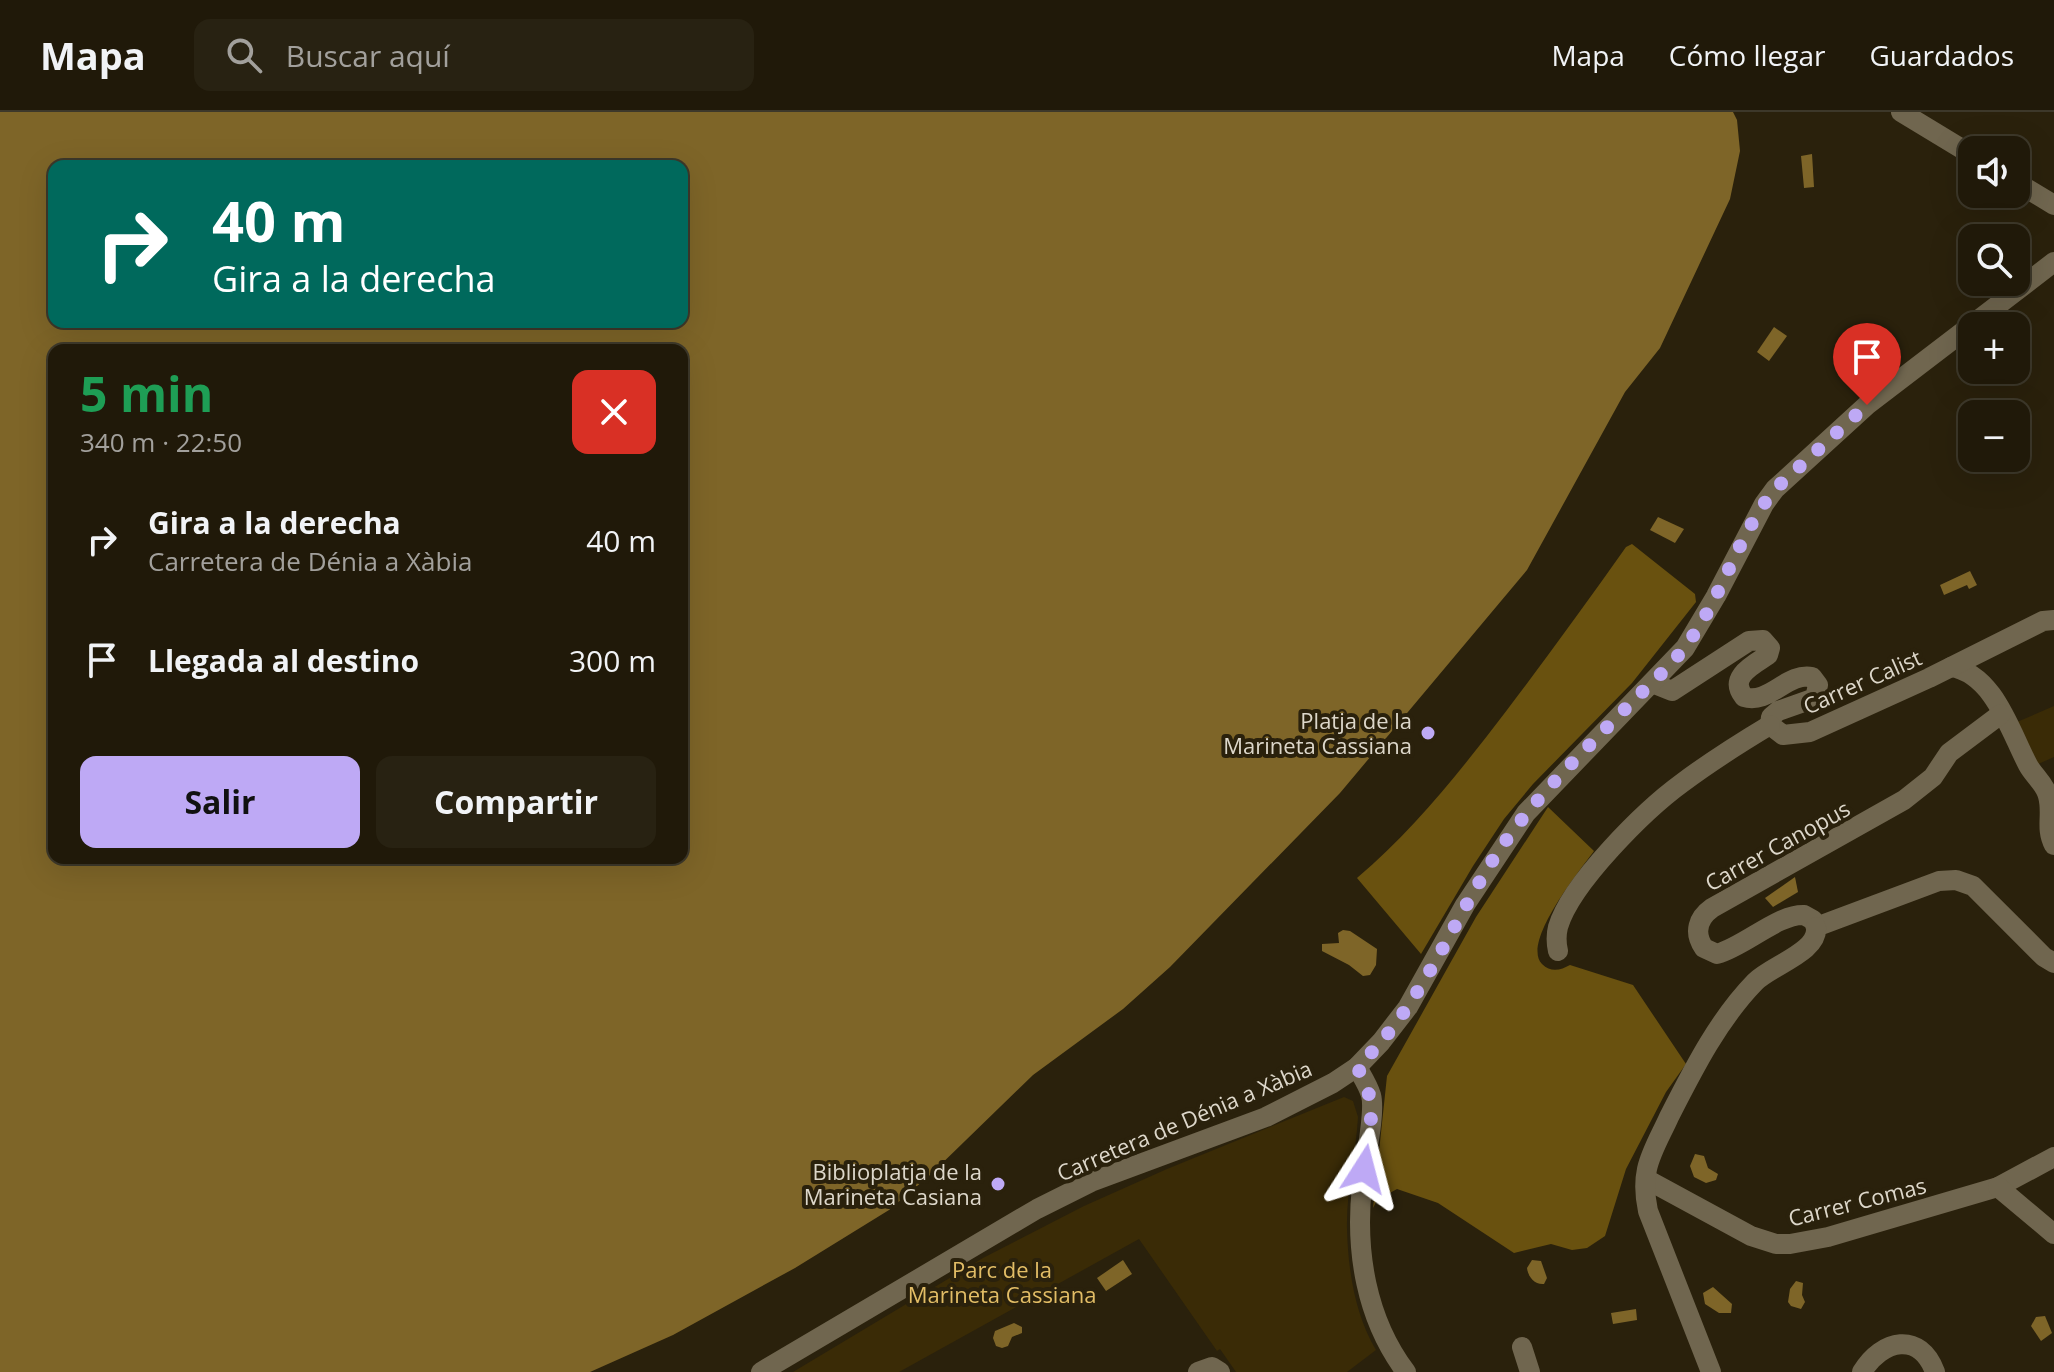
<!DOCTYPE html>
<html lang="es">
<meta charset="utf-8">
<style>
body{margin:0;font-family:"Open Sans",sans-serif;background:#282212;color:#f1f3f6;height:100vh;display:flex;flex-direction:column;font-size:30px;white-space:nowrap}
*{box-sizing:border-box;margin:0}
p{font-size:26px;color:#a2a09c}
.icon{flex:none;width:44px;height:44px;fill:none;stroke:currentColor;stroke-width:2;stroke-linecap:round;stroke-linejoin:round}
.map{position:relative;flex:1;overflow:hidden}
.sheet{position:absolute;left:48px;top:232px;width:640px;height:520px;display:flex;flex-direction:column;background:#201909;border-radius:16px;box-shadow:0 8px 32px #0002,0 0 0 2px #3d382a}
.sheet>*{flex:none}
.banner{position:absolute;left:48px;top:48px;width:640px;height:168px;border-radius:16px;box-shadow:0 8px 32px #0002,0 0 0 2px #3d382a;background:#00695c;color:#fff;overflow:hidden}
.tools{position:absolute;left:1958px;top:24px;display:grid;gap:16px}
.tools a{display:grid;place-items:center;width:72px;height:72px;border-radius:16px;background:#201909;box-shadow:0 8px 32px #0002,0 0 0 2px #3d382a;font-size:40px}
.pin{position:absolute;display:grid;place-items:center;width:68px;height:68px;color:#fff;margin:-82px -34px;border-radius:50% 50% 50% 0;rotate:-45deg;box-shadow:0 0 8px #0007}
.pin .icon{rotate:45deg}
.me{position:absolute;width:88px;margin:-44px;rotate:9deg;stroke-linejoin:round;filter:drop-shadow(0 0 6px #0008)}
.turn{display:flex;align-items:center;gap:28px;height:168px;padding:0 32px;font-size:36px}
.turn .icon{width:104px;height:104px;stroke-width:2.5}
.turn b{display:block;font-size:56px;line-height:68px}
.round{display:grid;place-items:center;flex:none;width:84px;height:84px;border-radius:16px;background:#282212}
.head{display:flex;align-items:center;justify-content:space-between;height:136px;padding:0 32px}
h1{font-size:48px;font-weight:700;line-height:60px;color:#1e9e55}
.primary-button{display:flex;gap:16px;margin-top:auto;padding:16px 32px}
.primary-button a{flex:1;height:92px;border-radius:16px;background:#bea9f5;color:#111;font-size:32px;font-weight:700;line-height:92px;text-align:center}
.primary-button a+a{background:#282212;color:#f1f3f6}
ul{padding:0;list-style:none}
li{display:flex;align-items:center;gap:24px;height:120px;padding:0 32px}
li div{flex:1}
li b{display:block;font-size:30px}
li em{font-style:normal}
header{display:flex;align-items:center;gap:48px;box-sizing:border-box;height:112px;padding:0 40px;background:#201909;border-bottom:2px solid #3d382a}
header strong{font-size:38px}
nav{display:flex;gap:44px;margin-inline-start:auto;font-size:28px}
.search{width:560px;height:72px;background:#282212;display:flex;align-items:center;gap:20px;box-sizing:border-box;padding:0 28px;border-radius:16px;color:#a2a09c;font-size:30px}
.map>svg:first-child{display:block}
.green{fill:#3a2b06}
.forest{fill:#69510f}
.water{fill:#7e6528;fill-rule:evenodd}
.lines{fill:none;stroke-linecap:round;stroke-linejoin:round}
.street{stroke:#70664f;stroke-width:20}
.secondary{stroke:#70664f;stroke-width:20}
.route{stroke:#bea9f5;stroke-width:14;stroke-dasharray:0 25.2}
.poi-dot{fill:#bea9f5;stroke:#2a210c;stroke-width:3}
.labels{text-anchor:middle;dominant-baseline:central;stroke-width:8;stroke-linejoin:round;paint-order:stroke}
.street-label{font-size:22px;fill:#ddd7ca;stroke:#2a210c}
.poi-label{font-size:22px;fill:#ddd7ca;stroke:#2a210c;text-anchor:end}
.park-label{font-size:22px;fill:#e2bd66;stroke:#2a210c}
</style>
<header>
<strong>Mapa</strong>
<div class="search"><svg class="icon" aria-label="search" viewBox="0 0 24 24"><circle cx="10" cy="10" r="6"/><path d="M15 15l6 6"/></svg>Buscar aquí</div>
<nav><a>Mapa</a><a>Cómo llegar</a><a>Guardados</a></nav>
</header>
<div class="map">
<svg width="2054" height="1260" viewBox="0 0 2054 1260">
<rect width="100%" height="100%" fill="#2a210c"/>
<g class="green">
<polygon points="2054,594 2054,645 2036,653 2017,610"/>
<path d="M1344 985 1353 989 1358 1005C1356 1042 1346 1080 1347 1117 1348 1158 1355 1203 1376 1238L1347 1260H1236L1220 1237 1217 1239 1139 1127 899 1260H793L983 1146 1084 1094 1167 1057Z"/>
</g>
<g class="forest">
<path d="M1632 432 1695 482 1696 490 1632 571 1533 672 1504 707 1473 754 1421 842 1357 766C1415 717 1461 658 1507 598 1548 544 1587 490 1626 435Z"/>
<path d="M1548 695 1594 739C1580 758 1521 831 1542 852 1551 861 1561 858 1570 853L1633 873 1686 952 1666 980 1626 1057 1605 1124 1587 1136 1572 1138 1551 1132 1514 1141 1438 1091 1397 1077 1377 1088 1373 1096 1387 964 1476 805Z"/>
</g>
<g class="water">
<path d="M0 0H1733L1737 8 1740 39 1730 87 1660 236 1625 280 1527 458 1340 681 1170 855 1123 897 1033 963 930 1063 889 1098 795 1156 673 1223 590 1260H0ZM54 54H682V210H54ZM54 238H682V746H54Z"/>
<polygon points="1812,42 1814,75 1804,76 1801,44"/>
<polygon points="1774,215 1787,224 1769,249 1757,240"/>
<polygon points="1658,405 1684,417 1675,431 1650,418"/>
<polygon points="1970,459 1977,473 1969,477 1967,473 1944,483 1940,473"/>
<polygon points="1795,765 1798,780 1773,795 1765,786"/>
<polygon points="1343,818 1350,819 1377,837 1376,853 1370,863 1363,864 1349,853 1322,839 1322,832 1339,831 1338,821"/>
<polygon points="1695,1042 1704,1044 1708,1056 1718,1062 1716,1068 1706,1071 1694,1065 1690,1054"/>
<polygon points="1123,1148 1132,1162 1106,1179 1097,1166"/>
<path d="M1532 1148 1541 1149 1547 1166 1544 1172C1535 1173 1528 1165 1527 1156Z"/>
<polygon points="1796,1169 1803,1171 1802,1183 1805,1190 1801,1197 1791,1194 1788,1190 1790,1177"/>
<polygon points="1713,1175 1732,1192 1731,1201 1719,1201 1705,1192 1703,1181"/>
<polygon points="1636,1197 1637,1208 1613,1212 1611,1201"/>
<polygon points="2045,1204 2052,1221 2041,1229 2031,1214 2036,1205"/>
<polygon points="1014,1211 1022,1215 1022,1221 1012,1225 1008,1234 1002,1236 996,1234 993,1226 995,1219"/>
</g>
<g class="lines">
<g class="street">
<polyline points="1901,0 1972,43"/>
<polyline points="2016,70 2054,93"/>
<path d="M1951 555C1994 562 2010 619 2028 653 2034 664 2045 672 2048 684 2053 702 2045 716 2054 733"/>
<path d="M1652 571 1672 579 1749 529 1763 528 1770 536 1768 543C1753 553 1728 565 1744 585 1769 593 1787 560 1812 565L1818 573 1815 586 1778 599 1771 605 1770 613 1783 623 1810 620 1929 566 2043 509 2054 508"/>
<path d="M2001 602 1949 641 1933 665 1904 688 1712 796C1698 806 1693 820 1704 836L1717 842C1745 834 1778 802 1804 803L1813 808 1816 815 1939 769 1956 768 1973 774 2044 845 2054 851"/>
<path d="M1558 839C1556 830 1556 823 1558 815 1571 771 1645 698 1682 671 1710 650 1740 631 1770 613"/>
<path d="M1357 955C1362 964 1368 973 1371 983 1376 1002 1364 1051 1362 1074 1355 1139 1366 1207 1406 1260"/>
<polyline points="1646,1067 1751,1124 1776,1132 1790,1132 1828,1125 1998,1075 2054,1045"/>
<polyline points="1998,1075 2054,1122"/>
<polyline points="1522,1235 1530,1260"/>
<polyline points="1198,1260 1212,1255 1220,1260"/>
<path d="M1711 1260 1648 1099C1645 1085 1644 1071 1647 1057 1651 1039 1662 1021 1669 1005 1693 958 1718 908 1755 870 1772 853 1819 840 1816 815"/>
<path d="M1862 1260C1882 1227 1920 1219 1935 1260"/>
</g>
<polyline class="secondary" points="761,1260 1037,1097 1091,1070 1266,1005 1333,971 1357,955 1381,930 1408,895 1465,793 1526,701 1685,536 1716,484 1764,392 1775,377 1867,293 2054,150"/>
</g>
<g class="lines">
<path class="route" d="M1364 1057C1368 1014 1381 996 1357 955 1421 896 1452 809 1500 737 1537 683 1584 639 1630 592 1648 574 1669 556 1685 535 1722 487 1737 424 1775 377L1867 293"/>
</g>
<g class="poi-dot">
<circle cx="1428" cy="621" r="8"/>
<circle cx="998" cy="1072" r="8"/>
</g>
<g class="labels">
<g class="street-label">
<text transform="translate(1862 569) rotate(-24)">Carrer Calist</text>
<text transform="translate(1777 733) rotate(-29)">Carrer Canopus</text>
<text transform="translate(1184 1008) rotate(-23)">Carretera de Dénia a Xàbia</text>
<text transform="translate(1857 1089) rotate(-14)">Carrer Comas</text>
</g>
<g class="poi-label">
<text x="1412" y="608">Platja de la<tspan x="1412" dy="25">Marineta Cassiana</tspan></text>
<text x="982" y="1059">Biblioplatja de la<tspan x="982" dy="25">Marineta Casiana</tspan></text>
</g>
<g class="park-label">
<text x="1002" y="1157">Parc de la<tspan x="1002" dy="25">Marineta Cassiana</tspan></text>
</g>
</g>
</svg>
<div class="tools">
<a><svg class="icon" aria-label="sound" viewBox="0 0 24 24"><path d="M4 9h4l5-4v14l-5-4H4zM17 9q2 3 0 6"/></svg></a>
<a><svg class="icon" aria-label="search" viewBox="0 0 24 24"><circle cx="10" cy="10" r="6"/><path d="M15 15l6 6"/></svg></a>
<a>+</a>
<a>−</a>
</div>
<div class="pin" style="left:1867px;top:293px;background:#d93025"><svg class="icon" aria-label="arrive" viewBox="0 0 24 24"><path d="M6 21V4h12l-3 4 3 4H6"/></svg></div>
<svg class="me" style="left:1364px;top:1057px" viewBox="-20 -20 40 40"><path d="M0-17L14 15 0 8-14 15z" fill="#bea9f5" stroke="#fff" stroke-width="4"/></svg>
<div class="banner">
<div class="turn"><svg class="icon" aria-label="right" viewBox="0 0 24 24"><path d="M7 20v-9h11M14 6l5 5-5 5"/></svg><div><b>40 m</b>Gira a la derecha</div></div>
</div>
<section class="sheet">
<div class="head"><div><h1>5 min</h1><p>340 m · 22:50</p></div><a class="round" style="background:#d93025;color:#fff"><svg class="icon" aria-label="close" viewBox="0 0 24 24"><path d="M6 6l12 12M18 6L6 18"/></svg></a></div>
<ul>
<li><svg class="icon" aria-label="right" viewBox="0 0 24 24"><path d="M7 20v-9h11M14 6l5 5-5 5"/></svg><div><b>Gira a la derecha</b><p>Carretera de Dénia a Xàbia</p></div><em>40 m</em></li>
<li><svg class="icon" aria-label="arrive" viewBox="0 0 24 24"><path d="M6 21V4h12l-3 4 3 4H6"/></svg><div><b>Llegada al destino</b></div><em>300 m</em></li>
</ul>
<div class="primary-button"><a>Salir</a><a>Compartir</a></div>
</section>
</div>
